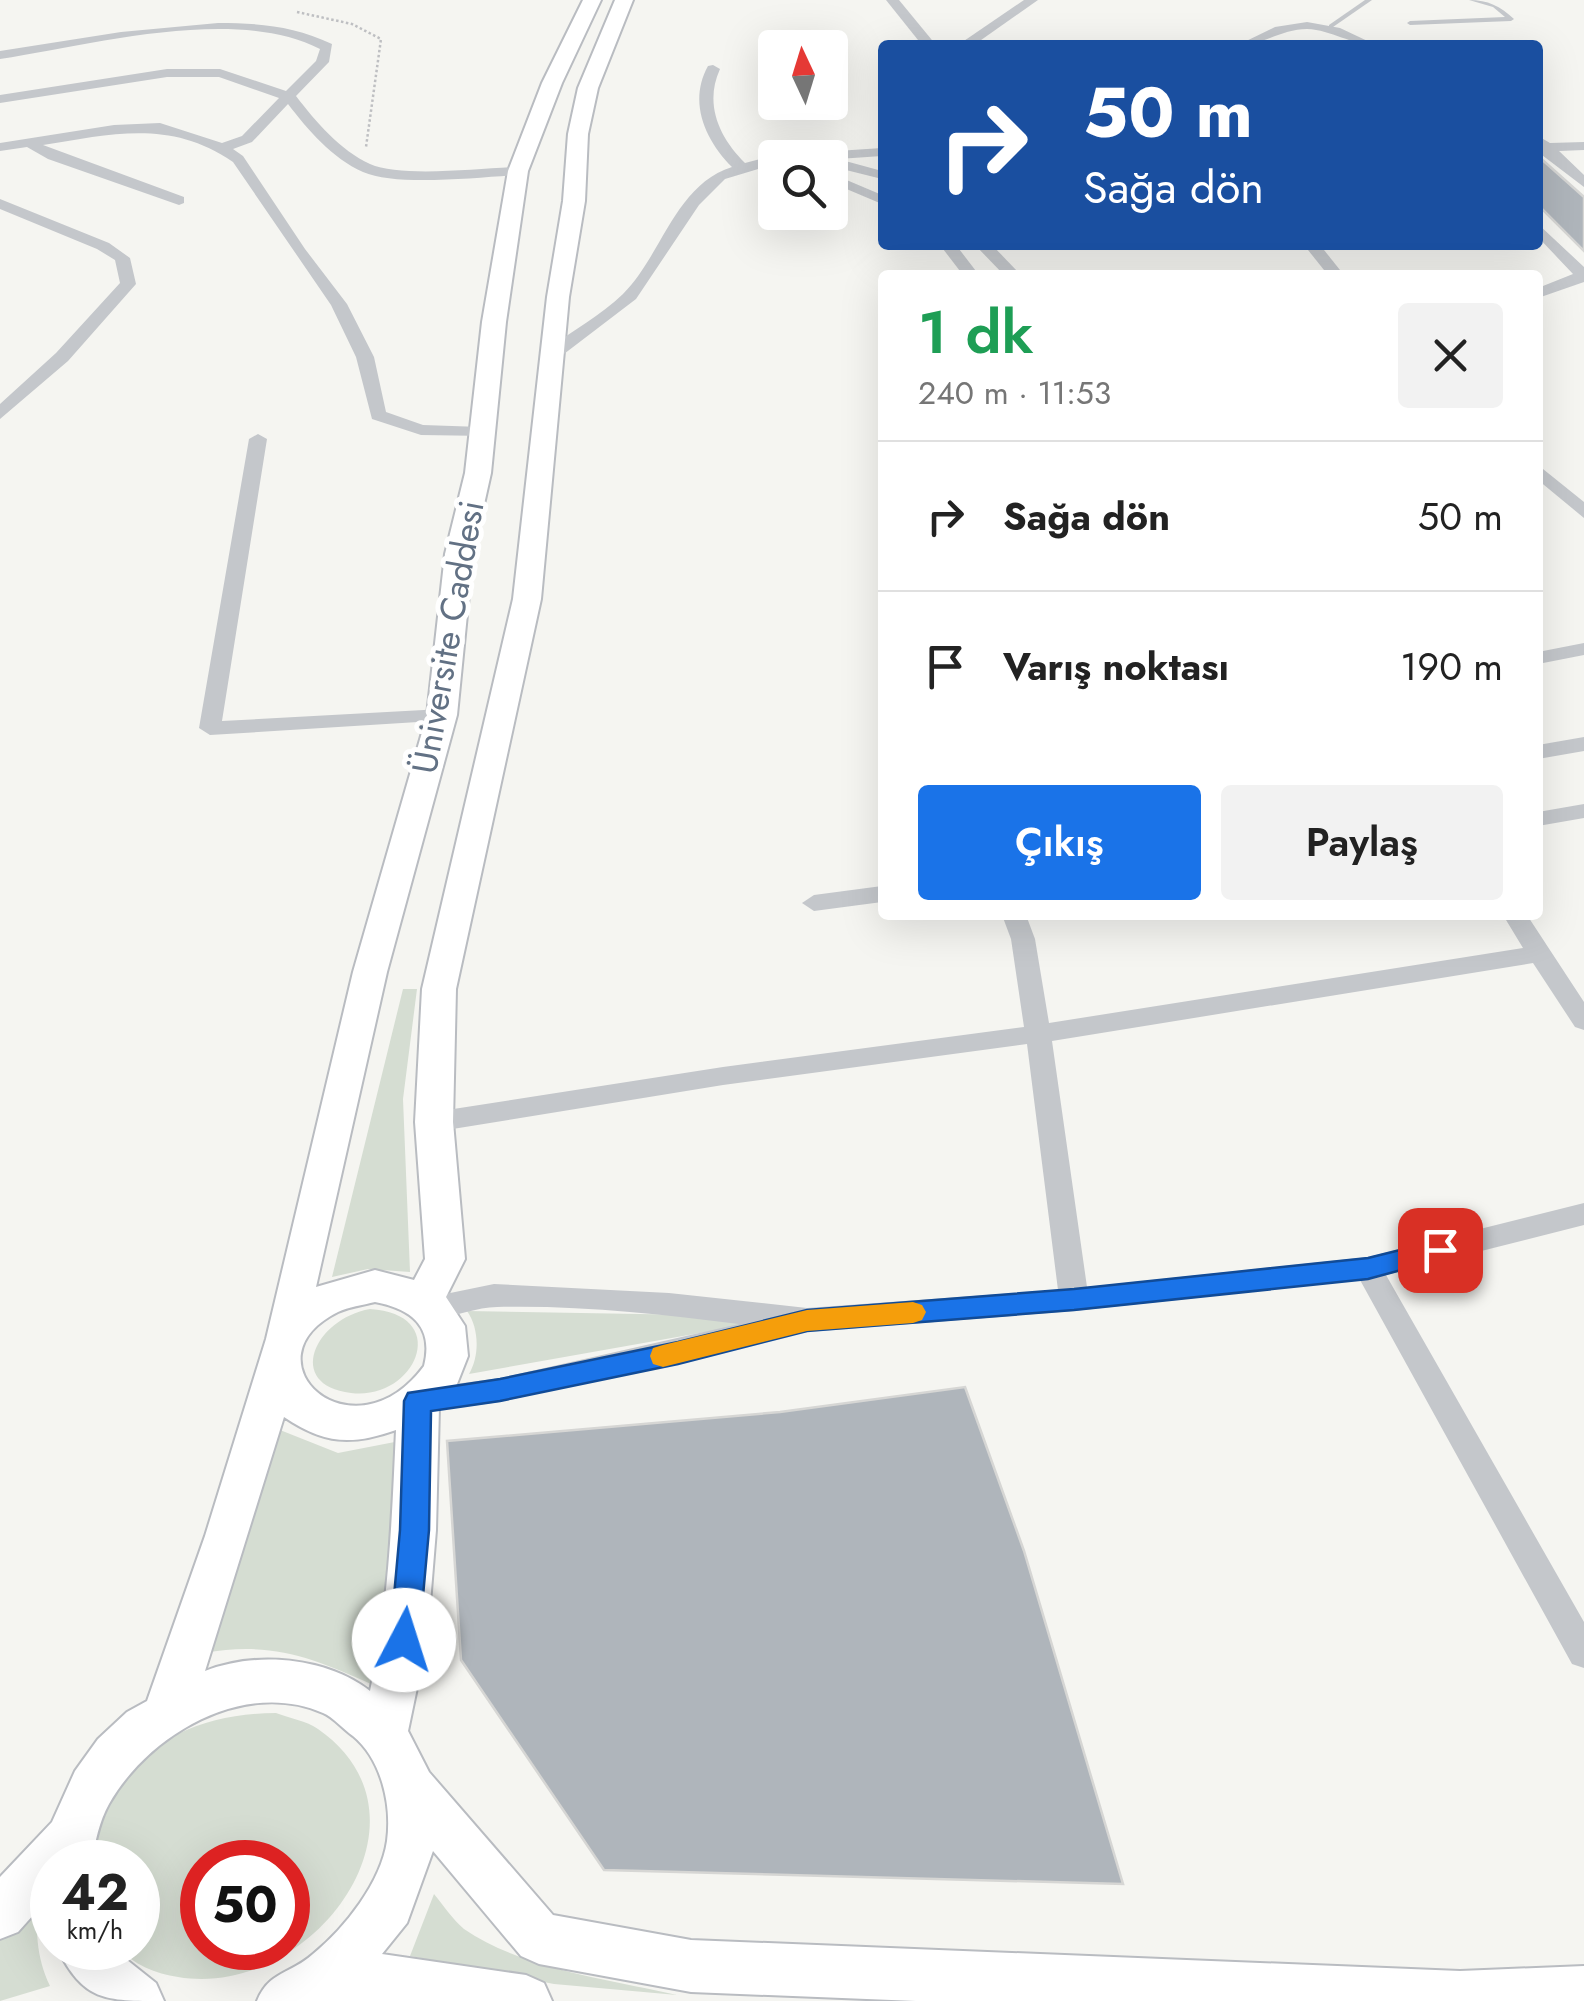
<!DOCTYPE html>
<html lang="tr">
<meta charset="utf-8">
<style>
body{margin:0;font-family:Jost,sans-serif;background:#f2f2f2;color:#222;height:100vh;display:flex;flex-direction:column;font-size:38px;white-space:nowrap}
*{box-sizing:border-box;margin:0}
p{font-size:32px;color:#767676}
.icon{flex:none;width:55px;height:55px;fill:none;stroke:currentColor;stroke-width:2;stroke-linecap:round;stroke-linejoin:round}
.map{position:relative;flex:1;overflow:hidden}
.side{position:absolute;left:878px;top:270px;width:665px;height:650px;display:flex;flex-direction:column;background:#fff;border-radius:10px;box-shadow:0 10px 40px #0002}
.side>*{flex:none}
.top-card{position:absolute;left:878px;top:40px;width:665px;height:210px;border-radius:10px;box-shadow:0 10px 40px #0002;background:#1a4fa0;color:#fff;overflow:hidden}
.needle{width:65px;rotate:356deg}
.fabs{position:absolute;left:758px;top:30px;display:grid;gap:20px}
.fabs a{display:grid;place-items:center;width:90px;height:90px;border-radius:10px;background:#fff;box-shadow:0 10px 40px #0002;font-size:50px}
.speed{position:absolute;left:30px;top:1840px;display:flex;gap:20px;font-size:50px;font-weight:700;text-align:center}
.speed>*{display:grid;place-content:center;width:130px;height:130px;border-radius:50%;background:#fff;box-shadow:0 10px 40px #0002;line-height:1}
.speed small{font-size:25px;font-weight:400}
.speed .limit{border:15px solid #d22;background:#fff;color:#111}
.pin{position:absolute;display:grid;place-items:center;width:85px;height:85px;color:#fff;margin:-42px;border-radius:20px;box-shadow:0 5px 15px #0006}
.me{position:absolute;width:110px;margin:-55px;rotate:5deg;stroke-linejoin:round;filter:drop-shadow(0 0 8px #0008)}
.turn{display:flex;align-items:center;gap:35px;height:210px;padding:0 40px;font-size:45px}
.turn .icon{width:130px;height:130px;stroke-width:2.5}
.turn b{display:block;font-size:70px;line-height:85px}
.round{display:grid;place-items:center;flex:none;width:105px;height:105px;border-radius:10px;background:#f2f2f2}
.head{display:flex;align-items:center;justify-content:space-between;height:170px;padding:0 40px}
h1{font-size:60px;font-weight:600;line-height:75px;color:#1e9e55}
.button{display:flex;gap:20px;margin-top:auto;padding:20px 40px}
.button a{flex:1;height:115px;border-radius:10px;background:#1a73e8;color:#fff;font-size:40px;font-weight:600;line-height:115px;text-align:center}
.button a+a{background:#f2f2f2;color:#222}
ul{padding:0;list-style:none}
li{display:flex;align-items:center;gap:30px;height:150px;padding:0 40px;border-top:2px solid #e0e0e0}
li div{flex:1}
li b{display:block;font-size:38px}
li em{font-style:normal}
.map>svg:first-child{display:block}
.green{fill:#d5ddd2;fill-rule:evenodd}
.building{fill:#afb5bb;stroke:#d6d6d4;stroke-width:2.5}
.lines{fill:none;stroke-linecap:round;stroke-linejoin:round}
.secondary-casing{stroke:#b9bcc1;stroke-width:4}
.path{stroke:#bebfc2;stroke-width:2.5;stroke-dasharray:2.5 2.5;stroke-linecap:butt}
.lane{fill:#c4c7cb;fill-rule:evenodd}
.street{fill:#c4c7cb;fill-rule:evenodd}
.secondary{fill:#fff;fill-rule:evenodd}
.route{fill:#1a73e8;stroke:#114b97;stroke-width:2.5}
.slow{fill:#f59e0b}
.labels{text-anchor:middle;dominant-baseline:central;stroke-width:10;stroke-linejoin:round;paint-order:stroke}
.street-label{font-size:35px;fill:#627184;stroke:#fff}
</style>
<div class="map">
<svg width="1584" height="2001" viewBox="0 0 1584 2001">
<rect width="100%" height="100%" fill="#f5f5f1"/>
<g class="green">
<polygon points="403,989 417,989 403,1099 410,1272 368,1269 332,1277"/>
<path d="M370 1309C453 1314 416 1401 351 1393 285 1385 314 1319 370 1309Z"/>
<path d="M467 1311 698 1315 762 1322 469 1374C480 1355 479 1328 467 1311Z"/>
<path d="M280 1430 338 1453 405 1440 373 1685C313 1658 272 1641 204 1653Z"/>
<path d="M276 1713C289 1718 307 1721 318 1729 446 1818 313 2000 178 1977 156 1974 133 1964 118 1948H138V1862H90C106 1762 177 1714 276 1713ZM202 1862H288V1948H202Z"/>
<path d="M434 1894C443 1905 453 1920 464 1929 525 1970 607 1979 677 1995L554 1984 410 1956Z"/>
<path d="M39 1895C35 1927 36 1957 50 1986L0 2001V1939Z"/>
</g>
<g class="building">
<polygon points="1538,156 1584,197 1584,251 1538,205"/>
<polygon points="965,1387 1024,1551 1123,1884 604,1870 461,1660 447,1441 780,1412"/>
</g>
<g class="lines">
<defs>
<g id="secondary">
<path d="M583 0H601L562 83 528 171 506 322 491 473 473 554 457 715 387 972 316 1287 375 1270 414 1280 425 1259 415 1122 422 989 513 599 547 297 563 201 568 134 578 88 615 0H633L598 88 588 134 585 201 569 297 541 599 456 989 453 1122 465 1259 446 1297 465 1326 468 1356 457 1384 439 1407 436 1530 427 1640 408 1731 429 1772 553 1915 691 1940 1460 1971 1584 1966V2001H916L691 1992 539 1964 521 1956 433 1851 407 1923 382 1954 526 1975 544 1983 552 2001H257C269 1971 291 1974 313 1954 345 1928 381 1882 387 1841 392 1804 381 1759 353 1736 343 1729 333 1717 323 1713 244 1678 148 1735 109 1804 99 1822 95 1842 92 1862H52V1894L18 1932 0 1939V1877L52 1822 75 1771 98 1739 127 1712 147 1701 205 1536 266 1339 353 972 427 715 445 554 465 473 482 322 508 171 542 83ZM375 1302C412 1309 434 1327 424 1366 353 1462 242 1360 338 1312 348 1307 363 1305 375 1302ZM284 1417C324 1444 351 1446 396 1430 392 1518 389 1605 370 1691 326 1657 256 1651 205 1671Z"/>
<path d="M57 1948H112L156 1983 164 2001C103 2001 84 2001 57 1948Z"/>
</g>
</defs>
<use href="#secondary" class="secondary-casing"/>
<polyline class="path" points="297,12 352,24 381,39 366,147"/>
<g class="lane">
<polygon points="1365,0 1372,0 1333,27 1329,27 1329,25"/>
<path d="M1469 0C1488 0 1500 6 1514 19L1511 21 1410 25 1407 23 1410 21 1505 17 1493 7Z"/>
</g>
<g class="street">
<polygon points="886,0 899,0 936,45 922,45"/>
<polygon points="1024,0 1038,0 974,45 958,45"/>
<path d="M1307 22 1340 28 1376 45C1351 45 1332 30 1307 29 1282 29 1263 45 1238 45L1275 27Z"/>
<path d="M218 23C260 23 294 26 332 44L329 62 296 96C316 122 340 150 370 164 401 178 482 168 518 167L525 171 518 175C480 177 396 187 363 172 332 158 308 130 288 104L252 142 233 149 243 156 305 249 347 304 374 357 386 412 423 425 481 427 490 432 487 436 421 435 372 419 356 357 331 305 233 162C171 119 112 134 43 145L184 197V203L179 205 48 159 27 147 0 151V143L114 125 160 123 222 143 242 136 279 98 219 77H167L0 103V95L167 69H220L286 91 316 61 320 49C234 5 92 45 0 59V51L121 32Z"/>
<path d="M713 65 720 69C704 104 719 137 745 163L775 155 781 158H775V164L725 179 699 205 636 299 560 357H548V349C572 331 601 315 623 294 662 255 675 185 732 167 705 140 688 102 708 66Z"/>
<polygon points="1538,136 1550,143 1584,142 1584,150 1559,151 1584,175 1584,187 1538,152"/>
<polygon points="882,148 882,156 838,159 882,171 882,179 830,166 830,158 785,158 792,154"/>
<polygon points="830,173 882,195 882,204 830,182"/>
<polygon points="0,199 109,243 130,258 136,284 68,361 0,419 0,404 56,353 120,283 115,260 97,249 0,209"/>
<polygon points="1538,224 1584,267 1584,282 1538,298 1538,288 1573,274 1538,237"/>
<polygon points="940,245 956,245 979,275 963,275"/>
<polygon points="975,245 992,245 1021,275 1004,275"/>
<polygon points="1304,245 1320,245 1344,275 1328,275"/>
<polygon points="258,434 267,439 222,721 442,709 450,710 453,715 450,720 210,735 199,728 249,439"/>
<polygon points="1538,465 1584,502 1584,518 1538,480"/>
<polygon points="1584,643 1584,655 1538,664 1538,652"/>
<polygon points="1584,737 1584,751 1538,759 1538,745"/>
<polygon points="1584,804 1584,818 1538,826 1538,812"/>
<polygon points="882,886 882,902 814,911 802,903 814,895"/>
<path d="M1002 915H1026L1035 939 1049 1023 1523 948 1503 915H1527L1584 1002V1030L1575 1027 1533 963 1052 1041 1087 1287 1368 1257 1584 1203V1225L1386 1275 1584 1622V1668L1572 1664 1360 1280 1074 1311 807 1332 500 1402 418 1413 407 1410 403 1401 407 1392 418 1389 500 1378 739 1324C660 1314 577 1305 497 1307 472 1307 445 1323 421 1315L417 1307 421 1299 494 1284 669 1293 807 1308 1058 1290 1027 1044 723 1085 434 1132 425 1129 421 1122 425 1115 434 1112 723 1067 1024 1027 1011 939Z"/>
</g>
<use href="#secondary" class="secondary"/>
</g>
<polygon class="route" points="1440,1240 1449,1242 1453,1250 1449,1257 1368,1279 1074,1310 807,1331 678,1364 500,1401 431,1411 429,1530 419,1640 415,1649 404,1653 394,1649 390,1640 400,1530 404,1401 408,1393 500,1379 678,1342 807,1310 1074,1289 1368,1258"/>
<polygon class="slow" points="913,1302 922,1305 926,1312 922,1320 913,1323 807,1331 663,1367 653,1364 650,1356 653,1348 663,1345 807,1310"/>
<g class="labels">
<g class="street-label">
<text transform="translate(448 637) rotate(-80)">Üniversite Caddesi</text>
</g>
</g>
</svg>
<div class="fabs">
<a><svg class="needle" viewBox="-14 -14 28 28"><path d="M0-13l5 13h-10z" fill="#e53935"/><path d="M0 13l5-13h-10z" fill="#767676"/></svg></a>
<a><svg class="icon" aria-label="search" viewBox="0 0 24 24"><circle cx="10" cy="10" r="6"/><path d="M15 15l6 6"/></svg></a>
</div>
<div class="speed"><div>42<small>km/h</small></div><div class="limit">50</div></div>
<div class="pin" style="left:1440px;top:1250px;background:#d93025"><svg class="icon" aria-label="arrive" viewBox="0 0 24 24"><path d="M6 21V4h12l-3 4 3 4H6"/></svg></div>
<svg class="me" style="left:404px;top:1640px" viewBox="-20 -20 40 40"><circle r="19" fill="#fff"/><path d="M0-13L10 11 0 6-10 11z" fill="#1a73e8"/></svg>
<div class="top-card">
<div class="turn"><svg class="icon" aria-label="right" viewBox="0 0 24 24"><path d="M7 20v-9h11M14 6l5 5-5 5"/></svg><div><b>50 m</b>Sağa dön</div></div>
</div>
<section class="side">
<div class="head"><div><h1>1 dk</h1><p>240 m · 11:53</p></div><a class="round"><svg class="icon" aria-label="close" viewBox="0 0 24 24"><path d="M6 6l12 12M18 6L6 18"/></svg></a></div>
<ul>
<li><svg class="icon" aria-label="right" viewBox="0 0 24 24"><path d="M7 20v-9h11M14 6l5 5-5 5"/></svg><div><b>Sağa dön</b></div><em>50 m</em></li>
<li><svg class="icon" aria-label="arrive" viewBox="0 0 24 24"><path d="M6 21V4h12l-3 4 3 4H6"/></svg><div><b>Varış noktası</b></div><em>190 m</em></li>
</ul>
<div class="button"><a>Çıkış</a><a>Paylaş</a></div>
</section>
</div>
